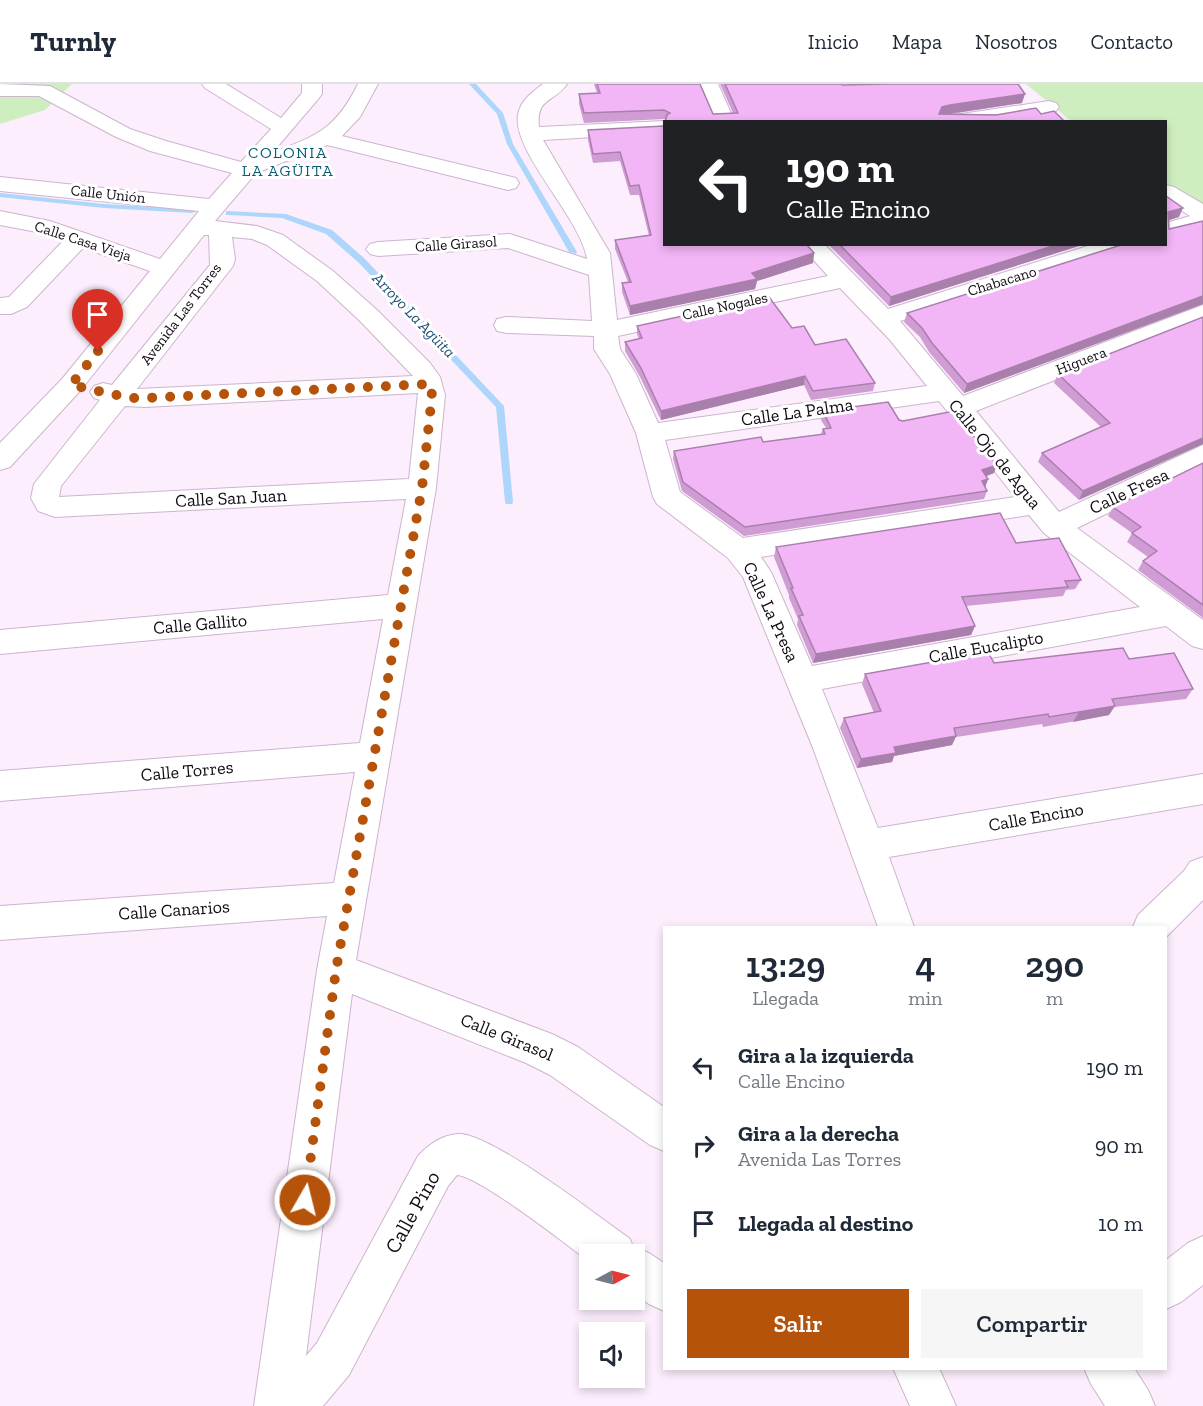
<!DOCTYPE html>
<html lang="es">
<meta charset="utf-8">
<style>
body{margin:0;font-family:"Zilla Slab",serif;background:#f6f6f7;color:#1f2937;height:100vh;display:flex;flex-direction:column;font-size:22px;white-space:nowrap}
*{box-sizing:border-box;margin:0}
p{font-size:20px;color:#747a83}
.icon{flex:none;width:33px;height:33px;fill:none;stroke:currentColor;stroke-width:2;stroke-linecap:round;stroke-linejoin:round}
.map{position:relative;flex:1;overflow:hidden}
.side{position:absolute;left:663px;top:842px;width:504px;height:444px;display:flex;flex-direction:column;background:#fff;border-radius:0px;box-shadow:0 3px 9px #0003}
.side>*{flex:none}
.top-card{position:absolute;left:663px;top:36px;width:504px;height:126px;border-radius:0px;box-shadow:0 3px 9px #0003;background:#202124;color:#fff;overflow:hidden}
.needle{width:39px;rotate:83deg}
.fabs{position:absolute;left:579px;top:1160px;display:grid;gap:12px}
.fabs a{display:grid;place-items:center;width:66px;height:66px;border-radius:0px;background:#fff;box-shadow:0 3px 9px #0003;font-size:30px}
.pin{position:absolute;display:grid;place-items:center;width:51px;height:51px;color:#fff;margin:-62px -26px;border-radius:50% 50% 50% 0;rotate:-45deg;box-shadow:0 0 6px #0007}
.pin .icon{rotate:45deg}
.me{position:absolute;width:66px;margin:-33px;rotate:8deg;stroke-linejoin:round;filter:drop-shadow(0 0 4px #0008)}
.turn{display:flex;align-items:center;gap:21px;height:126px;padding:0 24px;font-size:27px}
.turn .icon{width:78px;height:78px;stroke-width:2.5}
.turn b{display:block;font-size:42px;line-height:51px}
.eta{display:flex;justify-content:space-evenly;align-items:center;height:102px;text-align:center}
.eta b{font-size:36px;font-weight:600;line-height:42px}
.action{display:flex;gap:12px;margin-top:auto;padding:12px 24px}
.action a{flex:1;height:69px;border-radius:0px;background:#b45309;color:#fff;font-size:24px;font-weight:600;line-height:69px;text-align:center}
.action a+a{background:#f6f6f7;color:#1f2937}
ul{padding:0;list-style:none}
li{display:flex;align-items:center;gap:18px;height:78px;padding:0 24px}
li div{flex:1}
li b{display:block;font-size:22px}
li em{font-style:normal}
header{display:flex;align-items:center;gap:36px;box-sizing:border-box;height:84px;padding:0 30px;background:#fff;border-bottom:2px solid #e0e1e3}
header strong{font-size:28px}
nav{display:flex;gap:33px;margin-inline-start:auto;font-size:21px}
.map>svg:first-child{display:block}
.green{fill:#cfeec0}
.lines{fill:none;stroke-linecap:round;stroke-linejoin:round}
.stream{fill:#add6fa;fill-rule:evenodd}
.minor-casing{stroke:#ccb5cd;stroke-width:2}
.minor{fill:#fff;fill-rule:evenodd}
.wall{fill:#d09cd4}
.shaded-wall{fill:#a97fac}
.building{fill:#f2b5f6;stroke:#a97fac;stroke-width:1.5}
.route{stroke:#b45309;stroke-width:10;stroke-dasharray:0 18}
.labels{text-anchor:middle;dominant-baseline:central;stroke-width:6;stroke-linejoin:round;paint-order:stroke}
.far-street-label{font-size:15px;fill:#100911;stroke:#fff}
.far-neighbourhood-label{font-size:16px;letter-spacing:1.5px;fill:#095f75;stroke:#fff}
.far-water-label{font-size:16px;font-style:italic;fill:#1a4e74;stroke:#fff}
.street-label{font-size:18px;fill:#100911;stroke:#fff}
.near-street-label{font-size:21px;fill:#100911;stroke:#fff}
</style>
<header>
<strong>Turnly</strong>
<nav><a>Inicio</a><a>Mapa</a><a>Nosotros</a><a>Contacto</a></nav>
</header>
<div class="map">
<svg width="1203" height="1322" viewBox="0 0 1203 1322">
<rect width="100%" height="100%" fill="#fceefd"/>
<g class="green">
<polygon points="0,0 72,0 45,26 0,40"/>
<polygon points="1026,0 1203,0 1203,125 1166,104 1166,38 1071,37"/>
</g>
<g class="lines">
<g class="stream">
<polygon points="469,0 476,0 503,29 513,60 577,168 576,170 569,168 507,60 497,30"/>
<polygon points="0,109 104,120 192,125 196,127 192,129 104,124 0,113"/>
<polygon points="226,127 286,130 332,146 365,175 504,322 513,418 512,420 506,420 505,418 496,323 359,179 326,150 282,134 229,131 226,131"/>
</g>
<defs>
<g id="minor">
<path d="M0 0 50 2 130 45 166 57 241 78 271 45 205 4 202 0H226L281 34 302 9V0H322V10L319 14 273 68C318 52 336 44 358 0H378L360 33 342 52 516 94 519 99 516 104 508 106 327 61 256 89 215 137 257 142 283 151 333 187 377 226 430 279 440 293 445 311 436 404 356 876 552 950 578 963 664 1023V1067L650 1061 550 991 526 979 352 910 306 1272 317 1259 418 1072C428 1061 442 1051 458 1050 490 1048 599 1133 630 1155L633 1163 649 1169 664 1179V1227L649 1220 634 1210V1170H590V1178C567 1161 479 1092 457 1091L448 1102 349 1291 323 1322H254L317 886 327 832 0 856V822L334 799 355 688 0 717V687L360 659 383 535 0 570V546L388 511 406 415 55 433 38 427 31 414 34 400 100 316 94 314 90 308 94 302 103 299 112 301 210 181 209 151H204L80 307 10 383 0 386V359L62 295 150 187 83 164 27 223 11 230H0V214L9 213 63 157 37 148 0 141V127L50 137 160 175 199 127 0 107V93L209 115 232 89 150 67 116 53 39 12H0ZM232 153 252 155 267 161 317 197 359 236 413 292 137 305 233 182 235 175ZM418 309 409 395 59 413 61 402 125 322 145 323Z"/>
<path d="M543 0H567C554 19 536 13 539 43L664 37 667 38H664V49L543 56 610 169 617 236 828 192 799 160H824L888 225 1094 160H1131L1128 165 900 237 963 312 1203 221V238L976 327 1059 428 1203 361V383L1077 444 1203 536V565L1192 562 1166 542 822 605 878 744 1203 690V720L889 773 914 843H878L813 664 743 493 728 474 657 420 653 413 636 349 610 290 594 265V252L506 249 497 247 494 241 497 235 506 233 592 237 589 191 508 164 378 172 370 170 366 165 370 160 378 158 510 150 587 175C581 134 512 68 518 31 520 17 532 8 543 0ZM840 204 890 256 927 302 658 339 636 290 620 265 618 252ZM939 317 1015 413 743 454 680 408 665 356ZM1029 431 1044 449 1140 523 812 582 771 488 761 473Z"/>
<polygon points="698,0 718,0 735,38 714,38"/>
<polygon points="1049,17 1056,19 1059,23 1056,27 993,38 938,38 941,34 948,32"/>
<polygon points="1166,101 1174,103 1203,120 1203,142 1166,153 1166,139 1190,132 1166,117"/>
<polygon points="1203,773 1203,816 1166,853 1166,843 1133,843 1138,831 1184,787 1190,778"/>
<polygon points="1203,1152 1203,1201 1181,1218 1166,1225 1166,1176 1188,1159"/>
<polygon points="893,1284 939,1284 956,1322 910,1322"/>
<polygon points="1084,1284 1134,1284 1148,1306 1155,1322 1105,1322 1091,1300"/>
</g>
</defs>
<use href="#minor" class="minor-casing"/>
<use href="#minor" class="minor"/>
</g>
<g class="wall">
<polygon points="594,0 700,0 713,30 733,29 720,0 841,0 842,1 1022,19 945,31 1041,30 1065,38 666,36 664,35 584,39 579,20 579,10 597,9"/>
<polygon points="588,46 814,169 813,179 757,197 755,205 630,231 622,208 622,199 628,198 615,165 615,156 649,152 639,111 630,111 620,77 593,79 588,56"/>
<polygon points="1166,112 1179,133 1169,136 1169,145 1203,137 1203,220 964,309 929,268 920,253 904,238 907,229 1166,160"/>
<polygon points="828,160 1085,160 889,222"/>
<polygon points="1203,233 1079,416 1038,378 1042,369 1101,343 1054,299 1058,290"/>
<polygon points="637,242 792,244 815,261 875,299 873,307 811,316 804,301 661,336 640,293 625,267 625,258 639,255 637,250"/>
<polygon points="823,327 899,336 994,389 986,392 988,395 985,403 987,407 984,415 744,452 682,407 673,375 674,367 763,358 821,350 823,345 826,344 821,336"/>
<polygon points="1203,379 1203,534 1138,486 1143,477 1148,473 1127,458 1132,449 1108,432 1113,423"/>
<polygon points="1016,459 1081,496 1075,505 1066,506 1063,512 966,522 975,542 971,551 813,579 797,541 798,535 789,514 789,511 774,473 776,463"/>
<polygon points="1129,575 1193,605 1186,615 1114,623 1109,631 1043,643 1042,640 956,653 952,661 894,672 892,678 857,684 840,644 844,634 874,629 862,600 865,590 994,579"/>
</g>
<g class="shaded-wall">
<polygon points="1025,10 1022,19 947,30 939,33 937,38 942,23 950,21"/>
<polygon points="1183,124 1179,133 1166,137 1168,128"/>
<polygon points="1059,160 1085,160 889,222 891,213"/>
<polygon points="814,169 813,179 757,197 755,205 630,231 630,222"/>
<polygon points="1203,212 1203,220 964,309 967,300"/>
<polygon points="805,292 804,301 661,336 661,327"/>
<polygon points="1203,354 1203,360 1079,416 1083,407"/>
<polygon points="997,381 994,389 979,395 982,386"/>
<polygon points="988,395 985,404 982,397"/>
<polygon points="975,542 971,551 813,579 816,570"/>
<polygon points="1115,622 1109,631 1073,638 1079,628"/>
<polygon points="956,652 952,661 894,672 892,678 857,684 861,675 894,663"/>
</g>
<g class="building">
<polygon points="597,0 700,0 713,30 738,29 725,0 841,0 842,1 888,0 1018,0 1025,10 950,21 942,23 939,30 996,31 1036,24 1041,30 1054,27 1065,38 665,38 667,31 670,29 664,26 584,29 579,10 600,9"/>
<polygon points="664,42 664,160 806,160 814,169 752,189 757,195 630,222 622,199 631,198 615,156 651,151 639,101 630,102 620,68 593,70 588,46"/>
<polygon points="1166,112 1183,124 1168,128 1169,145 1203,137 1203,212 967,300 932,259 922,244 907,229 1124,160 1166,160"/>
<polygon points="839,160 1059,160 891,213"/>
<polygon points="769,213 792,244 804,242 815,261 846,255 875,299 813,307 805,292 661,327 641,284 625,258 642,254 637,242"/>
<polygon points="1203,233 1203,354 1083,407 1042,369 1110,339 1058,290"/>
<polygon points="888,318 899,336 903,337 954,327 997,381 982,386 988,395 982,397 987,407 745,443 683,398 674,367 761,353 763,358 825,350 823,345 831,344 823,327"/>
<polygon points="1203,379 1203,521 1143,477 1157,467 1132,449 1141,443 1113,423"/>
<polygon points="1000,429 1016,459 1059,454 1081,496 1065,497 1068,503 962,513 975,542 816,570 799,532 803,531 791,504 793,504 776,463"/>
<polygon points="1123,564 1129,575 1174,569 1193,605 1112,615 1115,622 1049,633 1048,630 954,644 956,652 894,663 896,669 861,675 844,634 881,627 865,590 988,568 994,579"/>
</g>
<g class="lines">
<polyline class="route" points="98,267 71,301 130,314 145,314 430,300 432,311 422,404 336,886 305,1116"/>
</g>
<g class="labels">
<g class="far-street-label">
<text transform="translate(108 110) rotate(6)">Calle Unión</text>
<text transform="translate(83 157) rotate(18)">Calle Casa Vieja</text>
<text transform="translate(456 160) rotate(-4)">Calle Girasol</text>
<text transform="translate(1002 197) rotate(-17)">Chabacano</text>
<text transform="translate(725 222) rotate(-12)">Calle Nogales</text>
<text transform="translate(181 230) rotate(-53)">Avenida Las Torres</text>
<text transform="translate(1081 277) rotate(-21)">Higuera</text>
</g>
<g class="far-neighbourhood-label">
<text x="288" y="68">COLONIA<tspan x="288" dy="18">LA AGÜITA</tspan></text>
</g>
<g class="far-water-label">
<text transform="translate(414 231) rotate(46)">Arroyo La Agüita</text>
</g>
<g class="street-label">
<text transform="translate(797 328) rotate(-8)">Calle La Palma</text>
<text transform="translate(995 370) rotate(51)">Calle Ojo de Agua</text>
<text transform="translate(1129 407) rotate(-25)">Calle Fresa</text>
<text transform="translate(231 414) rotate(-3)">Calle San Juan</text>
<text transform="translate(771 528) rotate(65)">Calle La Presa</text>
<text transform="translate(200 540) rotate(-5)">Calle Gallito</text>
<text transform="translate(986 563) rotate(-10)">Calle Eucalipto</text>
<text transform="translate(187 687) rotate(-5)">Calle Torres</text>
<text transform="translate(1036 733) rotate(-10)">Calle Encino</text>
<text transform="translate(174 826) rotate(-4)">Calle Canarios</text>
<text transform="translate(507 953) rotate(22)">Calle Girasol</text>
</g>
<g class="near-street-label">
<text transform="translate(412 1128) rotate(-61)">Calle Pino</text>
</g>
</g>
</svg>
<div class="fabs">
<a><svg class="needle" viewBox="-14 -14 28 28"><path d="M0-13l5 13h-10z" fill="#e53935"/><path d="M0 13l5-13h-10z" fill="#747a83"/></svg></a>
<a><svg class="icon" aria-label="sound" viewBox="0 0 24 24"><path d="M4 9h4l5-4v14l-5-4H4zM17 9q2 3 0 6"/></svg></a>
</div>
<div class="pin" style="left:98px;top:267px;background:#d93025"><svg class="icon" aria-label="arrive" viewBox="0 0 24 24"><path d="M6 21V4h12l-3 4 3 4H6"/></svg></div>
<svg class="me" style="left:305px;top:1116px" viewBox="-20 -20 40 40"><circle r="17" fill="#b45309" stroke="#fff" stroke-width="3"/><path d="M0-11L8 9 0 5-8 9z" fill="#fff"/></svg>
<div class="top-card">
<div class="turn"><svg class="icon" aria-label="left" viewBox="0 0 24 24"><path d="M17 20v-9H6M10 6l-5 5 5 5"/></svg><div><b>190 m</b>Calle Encino</div></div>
</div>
<section class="side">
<div class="eta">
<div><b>13:29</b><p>Llegada</p></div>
<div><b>4</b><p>min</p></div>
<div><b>290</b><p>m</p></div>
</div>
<ul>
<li><svg class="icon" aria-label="left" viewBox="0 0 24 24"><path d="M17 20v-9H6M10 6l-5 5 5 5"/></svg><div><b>Gira a la izquierda</b><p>Calle Encino</p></div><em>190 m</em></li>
<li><svg class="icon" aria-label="right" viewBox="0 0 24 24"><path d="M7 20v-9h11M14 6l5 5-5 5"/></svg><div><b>Gira a la derecha</b><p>Avenida Las Torres</p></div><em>90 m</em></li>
<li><svg class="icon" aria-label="arrive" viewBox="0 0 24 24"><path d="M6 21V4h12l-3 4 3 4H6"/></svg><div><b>Llegada al destino</b></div><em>10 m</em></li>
</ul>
<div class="action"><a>Salir</a><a>Compartir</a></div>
</section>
</div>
